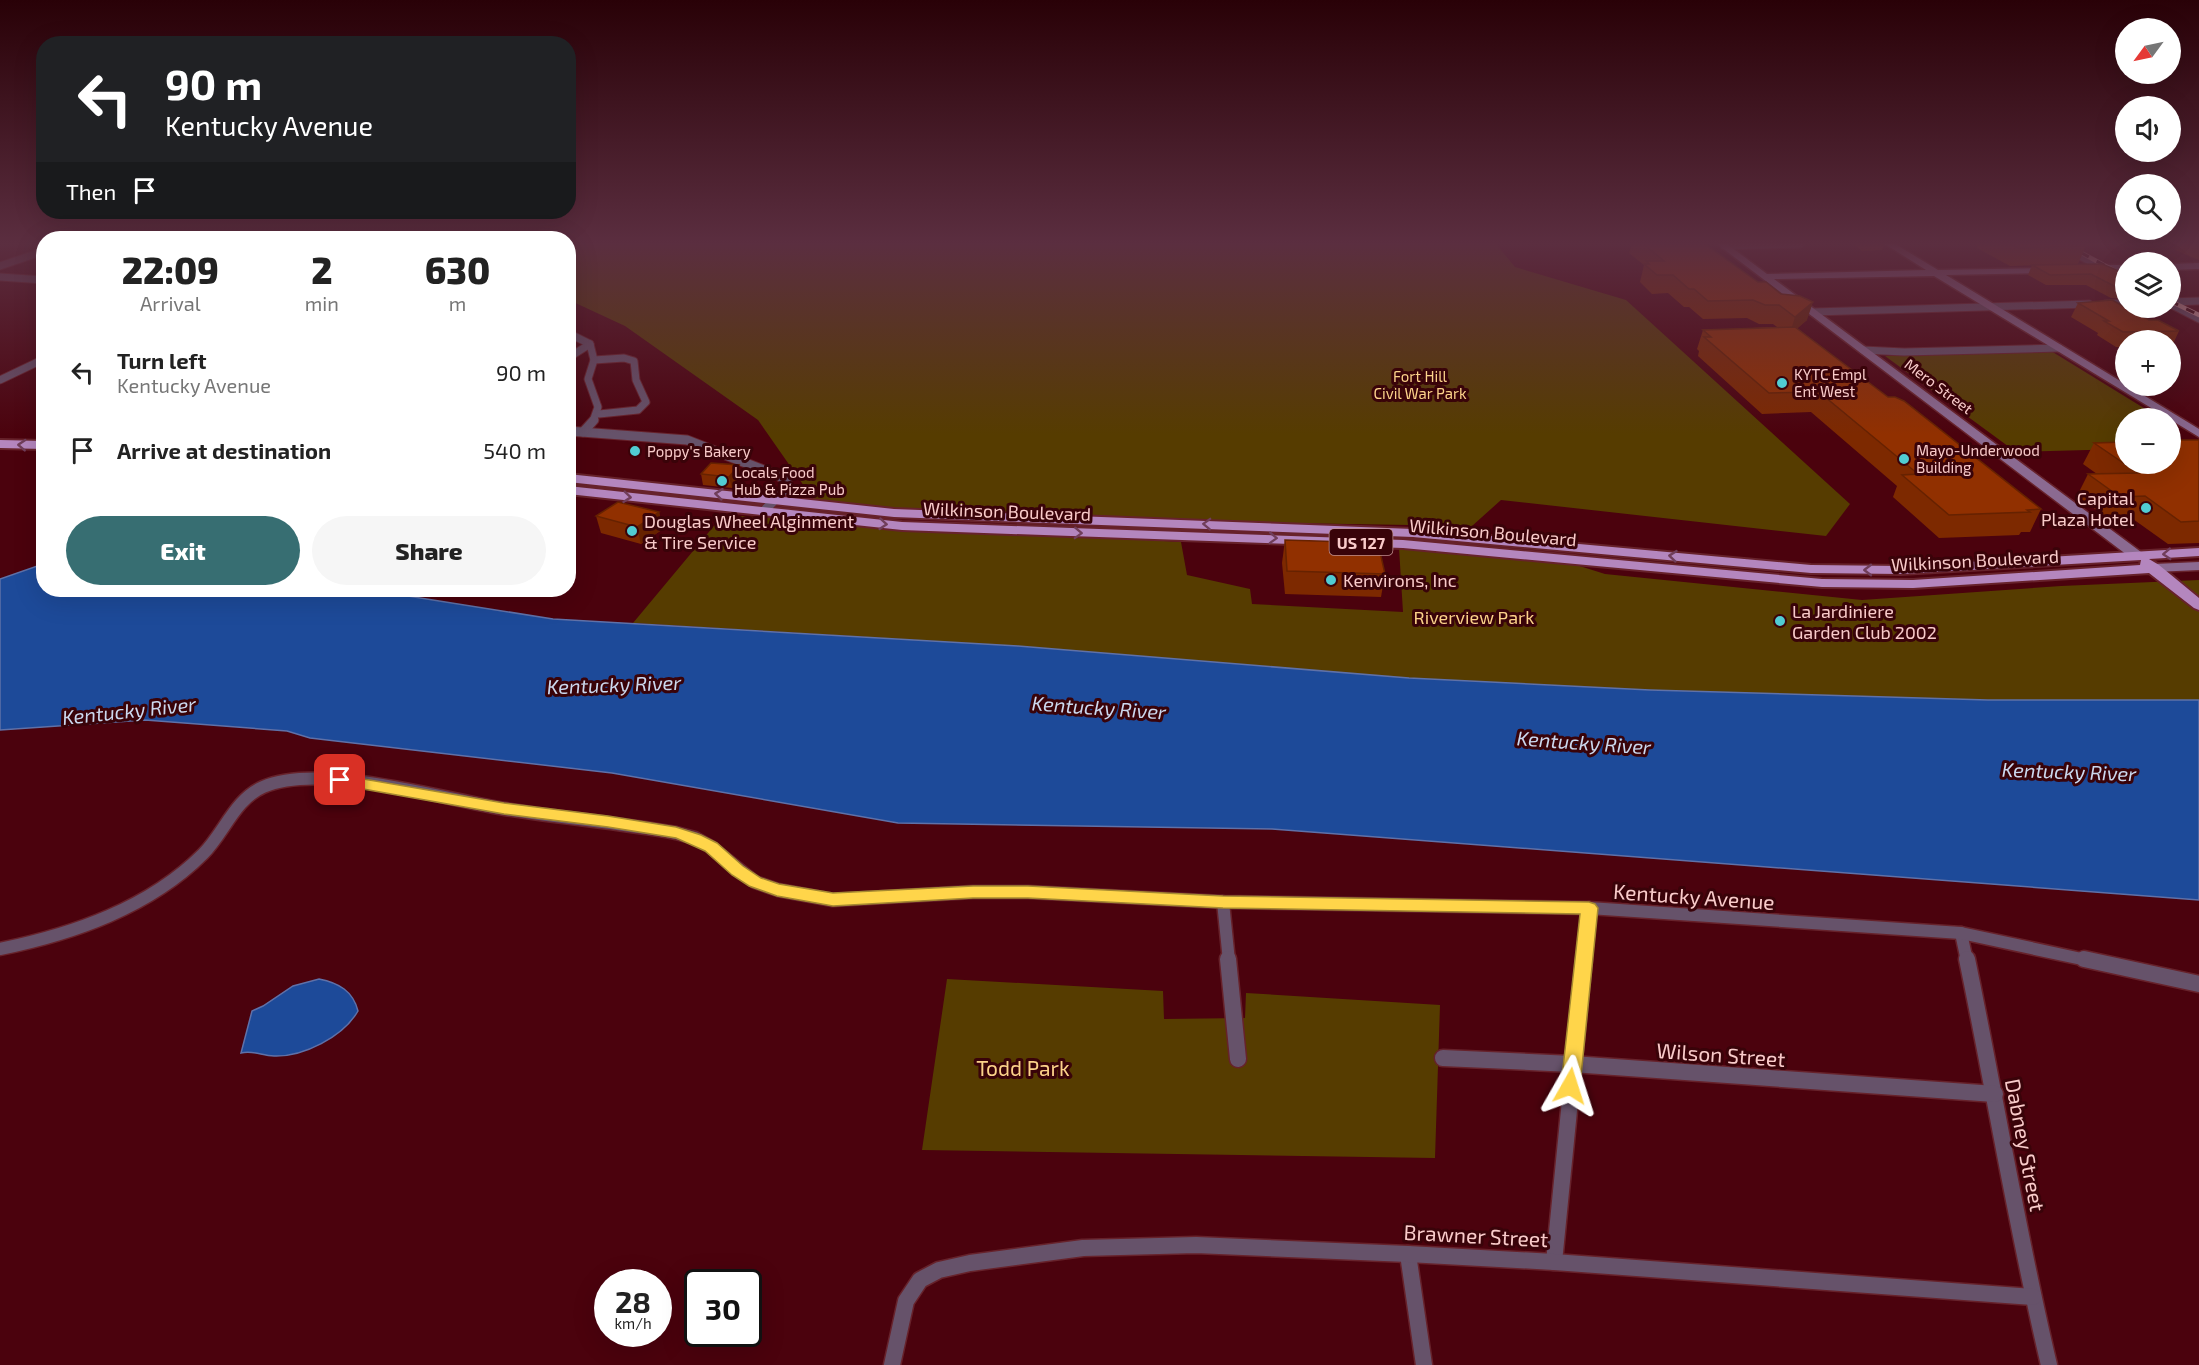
<!DOCTYPE html>
<meta charset="utf-8">
<style>
body{margin:0;font-family:"Exo 2",sans-serif;background:#f6f6f6;color:#222;height:100vh;display:flex;flex-direction:column;font-size:22px;white-space:nowrap}
*{box-sizing:border-box;margin:0}
p{font-size:20px;color:#767676}
.icon{flex:none;width:33px;height:33px;fill:none;stroke:currentColor;stroke-width:2;stroke-linecap:round;stroke-linejoin:round}
.map{position:relative;flex:1;overflow:hidden}
.sheet{position:absolute;left:36px;top:231px;width:540px;height:366px;display:flex;flex-direction:column;background:#fff;border-radius:24px;box-shadow:0 6px 24px #0002}
.sheet>*{flex:none}
.hud{position:absolute;left:36px;top:36px;width:540px;height:183px;border-radius:24px;box-shadow:0 6px 24px #0002;background:#202124;color:#fff;overflow:hidden}
.needle{width:39px;rotate:237deg}
.fabs{position:absolute;left:2115px;top:18px;display:grid;gap:12px}
.fabs a{display:grid;place-items:center;width:66px;height:66px;border-radius:50%;background:#fff;box-shadow:0 6px 24px #0002;font-size:30px}
.speed{position:absolute;left:594px;top:1269px;display:flex;gap:12px;font-size:30px;font-weight:700;text-align:center}
.speed>*{display:grid;place-content:center;width:78px;height:78px;border-radius:50%;background:#fff;box-shadow:0 6px 24px #0002;line-height:1}
.speed small{font-size:15px;font-weight:400}
.speed .limit{border:3px solid #111;border-radius:9px;background:#fff;color:#111}
.pin{position:absolute;display:grid;place-items:center;width:51px;height:51px;color:#fff;margin:-26px;border-radius:12px;box-shadow:0 3px 9px #0006}
.me{position:absolute;width:66px;margin:-33px;rotate:6deg;stroke-linejoin:round;filter:drop-shadow(0 0 4px #0008)}
.turn{display:flex;align-items:center;gap:21px;height:126px;padding:0 30px;font-size:27px}
.turn .icon{width:78px;height:78px;stroke-width:2.5}
.turn b{display:block;font-size:42px;line-height:51px}
.then{display:flex;align-items:center;height:57px;padding:0 30px;background:#0003;gap:12px;font-size:22px}
.eta{display:flex;justify-content:space-evenly;align-items:center;height:102px;text-align:center}
.eta b{font-size:36px;font-weight:800;line-height:42px}
.primary-button{display:flex;gap:12px;margin-top:auto;padding:12px 30px}
.primary-button a{flex:1;height:69px;border-radius:36px;background:#376e72;color:#fff;font-size:24px;font-weight:800;line-height:69px;text-align:center}
.primary-button a+a{background:#f6f6f6;color:#222}
ul{padding:0;list-style:none}
li{display:flex;align-items:center;gap:18px;height:78px;padding:0 30px}
li div{flex:1}
li b{display:block;font-size:22px}
li em{font-style:normal}
.map>svg:first-child{display:block}
.green{fill:#563c00}
.water{fill:#1d4a99;stroke:#5f71a8;stroke-width:1.5}
.lines{fill:none;stroke-linecap:round;stroke-linejoin:round}
.minor-far3-casing{stroke:#67222b;stroke-width:9}
.minor-far2-casing{stroke:#67222b;stroke-width:11}
.minor-far1-casing{stroke:#67222b;stroke-width:15}
.minor-casing{stroke:#67222b;stroke-width:19}
.secondary-casing{stroke:#67222b;stroke-width:3}
.trunk-casing{stroke:#67222b;stroke-width:4}
.minor-far3{stroke:#66526a;stroke-width:7}
.minor-far2{stroke:#66526a;stroke-width:9}
.minor-far1{stroke:#66526a;stroke-width:12}
.minor{stroke:#66526a;stroke-width:16}
.secondary{fill:#8b6a91;fill-rule:evenodd}
.trunk{fill:#b486be;fill-rule:evenodd}
.rail-casing{stroke:#d9a6a7;stroke-width:4.5}
.rail{stroke:#390309;stroke-width:3;stroke-dasharray:9;stroke-linecap:butt}
.wall{fill:#7d2900}
.shaded-wall{fill:#620}
.building{fill:#913000;stroke:#620;stroke-width:1.5}
.oneway{stroke:#703e5a}
.route{fill:#ffd54a;stroke:#a68a30;stroke-width:1.5}
.poi-dot{fill:#51ccd3;stroke:#390309;stroke-width:2}
.labels{text-anchor:middle;dominant-baseline:central;stroke-width:6;stroke-linejoin:round;paint-order:stroke}
.far-poi-label{font-size:15px;fill:#f9cbca;stroke:#390309;text-anchor:start}
.far-park-label{font-size:15px;fill:#fcd38a;stroke:#390309}
.far-street-label{font-size:15px;fill:#f9cbca;stroke:#390309}
.shield{fill:#390309;stroke:#bf8f90;stroke-width:1.5}
.shield-label{font-size:16px;font-weight:bold;fill:#f9cbca}
.poi-label{font-size:18px;fill:#f9cbca;stroke:#390309;text-anchor:start}
.street-label{font-size:18px;fill:#f9cbca;stroke:#390309}
.park-label{font-size:18px;fill:#fcd38a;stroke:#390309}
.water-label{font-size:20px;font-style:italic;fill:#cbd8ee;stroke:#390309}
.near-street-label{font-size:21px;fill:#f9cbca;stroke:#390309}
.near-park-label{font-size:21px;fill:#fcd38a;stroke:#390309}
</style>
<div class="map">
<svg width="2199" height="1365" viewBox="0 0 2199 1365">
<rect width="100%" height="100%" fill="#4b020d"/>
<g class="green">
<polygon points="569,244 1496,244 1515,267 1626,300 1850,504 1826,536 1501,500 1472,526 976,518 818,506 758,420 625,326 569,300"/>
<polygon points="2051,351 2160,418 2126,418 2125,449 2016,452 1885,356"/>
<polygon points="723,515 1181,542 1187,575 1250,589 1252,604 1403,612 1399,548 1567,562 1605,574 1862,600 2061,586 2199,580 2199,700 1988,700 1650,690 1409,678 1018,646 633,623"/>
<polygon points="947,979 1163,991 1164,1019 1245,1018 1246,993 1440,1005 1435,1158 922,1150"/>
</g>
<g class="water">
<polygon points="43,564 44,590 370,590 553,619 1018,646 1409,678 1650,690 1988,700 2199,700 2199,900 1272,829 898,823 612,773 310,738 287,731 145,720 0,730 0,579"/>
<path d="M319 979C339 983 353 991 358 1011 343 1037 303 1057 274 1056 262 1056 254 1050 241 1053L252 1011 263 1006 293 986Z"/>
</g>
<g class="lines">
<defs>
<g id="minor-far3">
<polyline points="2057,244 2126,280"/>
<polyline points="1724,246 1800,244"/>
<polyline points="0,266 44,251"/>
<polyline points="0,277 44,280"/>
<polyline points="2170,302 2199,301"/>
<polyline points="2105,304 2126,303"/>
<polyline points="2170,304 2199,319"/>
<polyline points="1813,312 2089,304"/>
<polyline points="568,333 590,344 594,360 588,379 598,407 593,421"/>
<polyline points="1863,350 1904,352 2059,348"/>
<polyline points="568,358 590,344"/>
<polyline points="594,360 624,358 634,361 636,380 646,402 638,410 599,414"/>
<polyline points="0,380 44,359"/>
</g>
<g id="minor-far2">
<polyline points="568,431 687,440 779,476 787,481 785,489 763,512"/>
<polyline points="583,432 594,420"/>
</g>
<g id="minor-far1">
<polyline points="1223,902 1229,961"/>
<polyline points="1961,933 1967,961"/>
<path d="M0 949C73 934 149 908 203 854 224 833 235 799 263 787 320 762 443 799 505 809 562 818 619 823 676 833L695 838 711 847 755 882 778 890 833 900 973 892H1028L1223 902 1589 908 1961 933 2091 961"/>
<polyline points="1584,961 1589,908"/>
</g>
<g id="minor">
<polyline points="1228,959 1238,1059"/>
<path d="M1967 959C1995 1094 2017 1231 2049 1365"/>
<polyline points="2084,959 2199,984"/>
<polyline points="1443,1058 1572,1064 1995,1094"/>
<polyline points="1408,1254 1424,1365"/>
<polyline points="1554,1262 1584,959"/>
<polyline points="892,1365 906,1301 920,1280 939,1270 970,1263 1083,1248 1196,1245 1408,1254 1554,1262 2033,1297"/>
</g>
<g id="secondary">
<polygon points="1717,244 1727,244 1767,274 1926,270 1885,244 1895,244 1938,270 2054,268 2055,270 2051,273 1946,275 2199,429 2199,437 1934,276 1774,279 2141,552 2143,555 2141,558 2131,558"/>
<polygon points="2199,263 2199,269 2170,270 2170,264"/>
<polygon points="2126,265 2126,271 2093,271 2089,268 2093,265"/>
<polygon points="2199,562 2199,570 2154,572 2147,568 2154,564"/>
</g>
<g id="trunk">
<polygon points="0,440 44,441 44,449 0,448"/>
<polygon points="568,474 894,509 1413,529 1811,565 1901,566 2199,548 2199,556 2149,559 2159,565 2199,598 2199,610 2194,608 2149,573 1913,588 1822,587 1403,548 902,530 568,494 568,486 902,522 1403,540 1822,579 1913,580 2140,565 2141,560 1901,574 1811,573 1413,537 894,517 568,482"/>
</g>
</defs>
<use href="#minor-far3" class="minor-far3-casing"/>
<use href="#minor-far2" class="minor-far2-casing"/>
<use href="#minor-far1" class="minor-far1-casing"/>
<use href="#minor" class="minor-casing"/>
<use href="#secondary" class="secondary-casing"/>
<use href="#trunk" class="trunk-casing"/>
<use href="#minor-far3" class="minor-far3"/>
<use href="#minor-far2" class="minor-far2"/>
<use href="#minor-far1" class="minor-far1"/>
<use href="#minor" class="minor"/>
<use href="#secondary" class="secondary"/>
<use href="#trunk" class="trunk"/>
<defs>
<g id="rail">
<polyline points="2065,244 2126,277"/>
<polyline points="2170,301 2199,315"/>
</g>
</defs>
<use href="#rail" class="rail-casing"/>
<use href="#rail" class="rail"/>
</g>
<g class="wall">
<polygon points="1632,244 1705,244 1807,320 1797,328 1888,397 2041,509 2030,532 2021,532 2019,535 1939,538 1893,497 1897,486 1811,412 1762,414 1698,356 1699,351 1697,349 1703,330 1777,327 1773,324 1759,324 1747,318 1703,319 1689,307 1684,307 1668,293 1652,294 1640,282 1644,265 1629,253"/>
<polygon points="1853,244 1885,244 1882,250 1862,251"/>
<polygon points="1978,244 2103,244 2103,245 2086,246 2078,264 2010,266 1977,248"/>
<polygon points="2178,244 2199,244 2199,260 2175,250"/>
<polygon points="2032,265 2126,274 2126,299 2111,298 2086,285 2046,285 2028,275"/>
<polygon points="2078,303 2149,320 2179,331 2172,346 2170,346 2170,340 2126,340 2126,347 2116,347 2097,335 2098,333 2071,317"/>
<polygon points="2199,440 2199,543 2168,544 2133,519 2109,519 2077,496 2088,474 2097,474 2083,464 2094,443"/>
<polygon points="701,474 741,476 732,488 703,485"/>
<polygon points="659,512 663,529 641,544 601,533 596,516"/>
<polygon points="1285,540 1385,574 1381,597 1285,594 1282,563"/>
</g>
<g class="shaded-wall">
<polygon points="1813,302 1807,320 1789,336 1795,317"/>
<polygon points="739,465 741,476 732,488 729,477"/>
<polygon points="659,512 663,529 641,544 637,527"/>
</g>
<g class="building">
<polygon points="1644,244 1705,244 1758,282 1766,282 1781,294 1800,296 1813,302 1795,317 1779,305 1765,305 1753,300 1708,301 1694,289 1689,289 1673,275 1657,275 1644,264 1649,264 1646,261 1664,261"/>
<polygon points="2011,244 2083,244 2087,246 2018,248"/>
<polygon points="2102,264 2126,274 2126,288 2116,287 2091,274 2050,275 2032,265"/>
<polygon points="2112,300 2149,320 2158,320 2179,331 2123,332 2104,321 2109,321 2078,303"/>
<polygon points="1795,327 1888,397 1895,397 1904,401 2041,509 2027,510 2030,512 1949,515 1902,475 1918,474 1819,392 1769,393 1704,337 1711,337 1703,330"/>
<polygon points="2170,440 2199,440 2199,521 2181,522 2145,496 2120,497 2088,474 2138,473 2094,443 2126,442 2126,464 2170,464"/>
<polygon points="711,463 739,465 729,477 701,474"/>
<polygon points="618,502 659,512 637,527 596,516"/>
<polygon points="1285,540 1378,543 1385,574 1287,571"/>
</g>
<defs><path id="oneway-chevron" d="M-2-3.5L2.5 0L-2 3.5" fill="none" stroke-width="1.6" stroke-linecap="round" stroke-linejoin="round" transform="scale(1.5)"/></defs>
<g class="oneway">
<use href="#oneway-chevron" transform="translate(22 445) rotate(-177)"/>
<use href="#oneway-chevron" transform="translate(719 494) rotate(-174)"/>
<use href="#oneway-chevron" transform="translate(627 497) rotate(6)"/>
<use href="#oneway-chevron" transform="translate(883 524) rotate(5)"/>
<use href="#oneway-chevron" transform="translate(1207 524) rotate(-178)"/>
<use href="#oneway-chevron" transform="translate(1078 533) rotate(2)"/>
<use href="#oneway-chevron" transform="translate(1273 538) rotate(2)"/>
<use href="#oneway-chevron" transform="translate(2167 554) rotate(177)"/>
<use href="#oneway-chevron" transform="translate(1673 556) rotate(-174)"/>
<use href="#oneway-chevron" transform="translate(1868 570) rotate(180)"/>
</g>
<linearGradient id="sky" x2="0" y2="1"><stop stop-color="#290107"/><stop offset="0.56" stop-color="#5b2e40"/><stop offset="1" stop-color="#5b2e40" stop-opacity="0"/></linearGradient>
<rect width="2199" height="435" fill="url(#sky)"/>
<polygon class="route" points="340,775 504,803 608,816 676,827 701,835 717,843 743,866 761,878 779,884 833,893 973,886 1028,886 1223,896 1589,902 1595,904 1598,908 1580,1086 1577,1092 1570,1094 1563,1092 1561,1086 1580,914 1223,908 1028,898 973,898 833,906 777,896 749,886 732,875 705,851 676,838 608,827 504,814 335,784 333,780 335,777"/>
<g class="poi-dot">
<circle cx="1782" cy="383" r="6"/>
<circle cx="635" cy="451" r="6"/>
<circle cx="1904" cy="459" r="6"/>
<circle cx="722" cy="481" r="6"/>
<circle cx="2146" cy="508" r="6"/>
<circle cx="632" cy="531" r="6"/>
<circle cx="1331" cy="580" r="6"/>
<circle cx="1780" cy="621" r="6"/>
</g>
<g class="labels">
<g class="far-poi-label">
<text x="1794" y="374">KYTC Empl<tspan x="1794" dy="17">Ent West</tspan></text>
<text x="1916" y="450">Mayo-Underwood<tspan x="1916" dy="17">Building</tspan></text>
<text x="647" y="451">Poppy's Bakery</text>
<text x="734" y="472">Locals Food<tspan x="734" dy="17">Hub &amp; Pizza Pub</tspan></text>
</g>
<g class="far-park-label">
<text x="1420" y="376">Fort Hill<tspan x="1420" dy="17">Civil War Park</tspan></text>
</g>
<g class="far-street-label">
<text transform="translate(1939 386) rotate(37)">Mero Street</text>
</g>
<rect class="shield" x="1329.5" y="529" width="63" height="26" rx="4.5"/>
<g class="shield-label">
<text x="1361" y="542">US 127</text>
</g>
<g class="poi-label">
<text x="2134" y="498" text-anchor="end">Capital<tspan x="2134" dy="21">Plaza Hotel</tspan></text>
<text x="644" y="521">Douglas Wheel Alginment<tspan x="644" dy="21">&amp; Tire Service</tspan></text>
<text x="1343" y="580">Kenvirons, Inc</text>
<text x="1792" y="611">La Jardiniere<tspan x="1792" dy="21">Garden Club 2002</tspan></text>
</g>
<g class="street-label">
<text transform="translate(1007 511) rotate(2)">Wilkinson Boulevard</text>
<text transform="translate(1493 532) rotate(5)">Wilkinson Boulevard</text>
<text transform="translate(1975 560) rotate(-3)">Wilkinson Boulevard</text>
</g>
<g class="park-label">
<text x="1474" y="617">Riverview Park</text>
</g>
<g class="water-label">
<text transform="translate(614 684) rotate(-2)">Kentucky River</text>
<text transform="translate(1099 707) rotate(4)">Kentucky River</text>
<text transform="translate(129 710) rotate(-6)">Kentucky River</text>
<text transform="translate(1584 742) rotate(4)">Kentucky River</text>
<text transform="translate(2069 771) rotate(2)">Kentucky River</text>
</g>
<g class="near-street-label">
<text transform="translate(1694 896) rotate(4)">Kentucky Avenue</text>
<text transform="translate(1721 1054) rotate(4)">Wilson Street</text>
<text transform="translate(2026 1145) rotate(79)">Dabney Street</text>
<text transform="translate(1476 1235) rotate(3)">Brawner Street</text>
</g>
<g class="near-park-label">
<text x="1023" y="1067">Todd Park</text>
</g>
</g>
</svg>
<div class="fabs">
<a><svg class="needle" viewBox="-14 -14 28 28"><path d="M0-13l5 13h-10z" fill="#e53935"/><path d="M0 13l5-13h-10z" fill="#767676"/></svg></a>
<a><svg class="icon" aria-label="sound" viewBox="0 0 24 24"><path d="M4 9h4l5-4v14l-5-4H4zM17 9q2 3 0 6"/></svg></a>
<a><svg class="icon" aria-label="search" viewBox="0 0 24 24"><circle cx="10" cy="10" r="6"/><path d="M15 15l6 6"/></svg></a>
<a><svg class="icon" aria-label="layers" viewBox="0 0 24 24"><path d="M12 4l9 5-9 5-9-5zM3 14l9 5 9-5"/></svg></a>
<a>+</a>
<a>−</a>
</div>
<div class="speed"><div>28<small>km/h</small></div><div class="limit">30</div></div>
<div class="pin" style="left:340px;top:780px;background:#d93025"><svg class="icon" aria-label="arrive" viewBox="0 0 24 24"><path d="M6 21V4h12l-3 4 3 4H6"/></svg></div>
<svg class="me" style="left:1570px;top:1086px" viewBox="-20 -20 40 40"><path d="M0-17L14 15 0 8-14 15z" fill="#ffd54a" stroke="#fff" stroke-width="4"/></svg>
<div class="hud">
<div class="turn"><svg class="icon" aria-label="left" viewBox="0 0 24 24"><path d="M17 20v-9H6M10 6l-5 5 5 5"/></svg><div><b>90 m</b>Kentucky Avenue</div></div>
<div class="then">Then<svg class="icon" aria-label="arrive" viewBox="0 0 24 24"><path d="M6 21V4h12l-3 4 3 4H6"/></svg></div>
</div>
<section class="sheet">
<div class="eta">
<div><b>22:09</b><p>Arrival</p></div>
<div><b>2</b><p>min</p></div>
<div><b>630</b><p>m</p></div>
</div>
<ul>
<li><svg class="icon" aria-label="left" viewBox="0 0 24 24"><path d="M17 20v-9H6M10 6l-5 5 5 5"/></svg><div><b>Turn left</b><p>Kentucky Avenue</p></div><em>90 m</em></li>
<li><svg class="icon" aria-label="arrive" viewBox="0 0 24 24"><path d="M6 21V4h12l-3 4 3 4H6"/></svg><div><b>Arrive at destination</b></div><em>540 m</em></li>
</ul>
<div class="primary-button"><a>Exit</a><a>Share</a></div>
</section>
</div>
